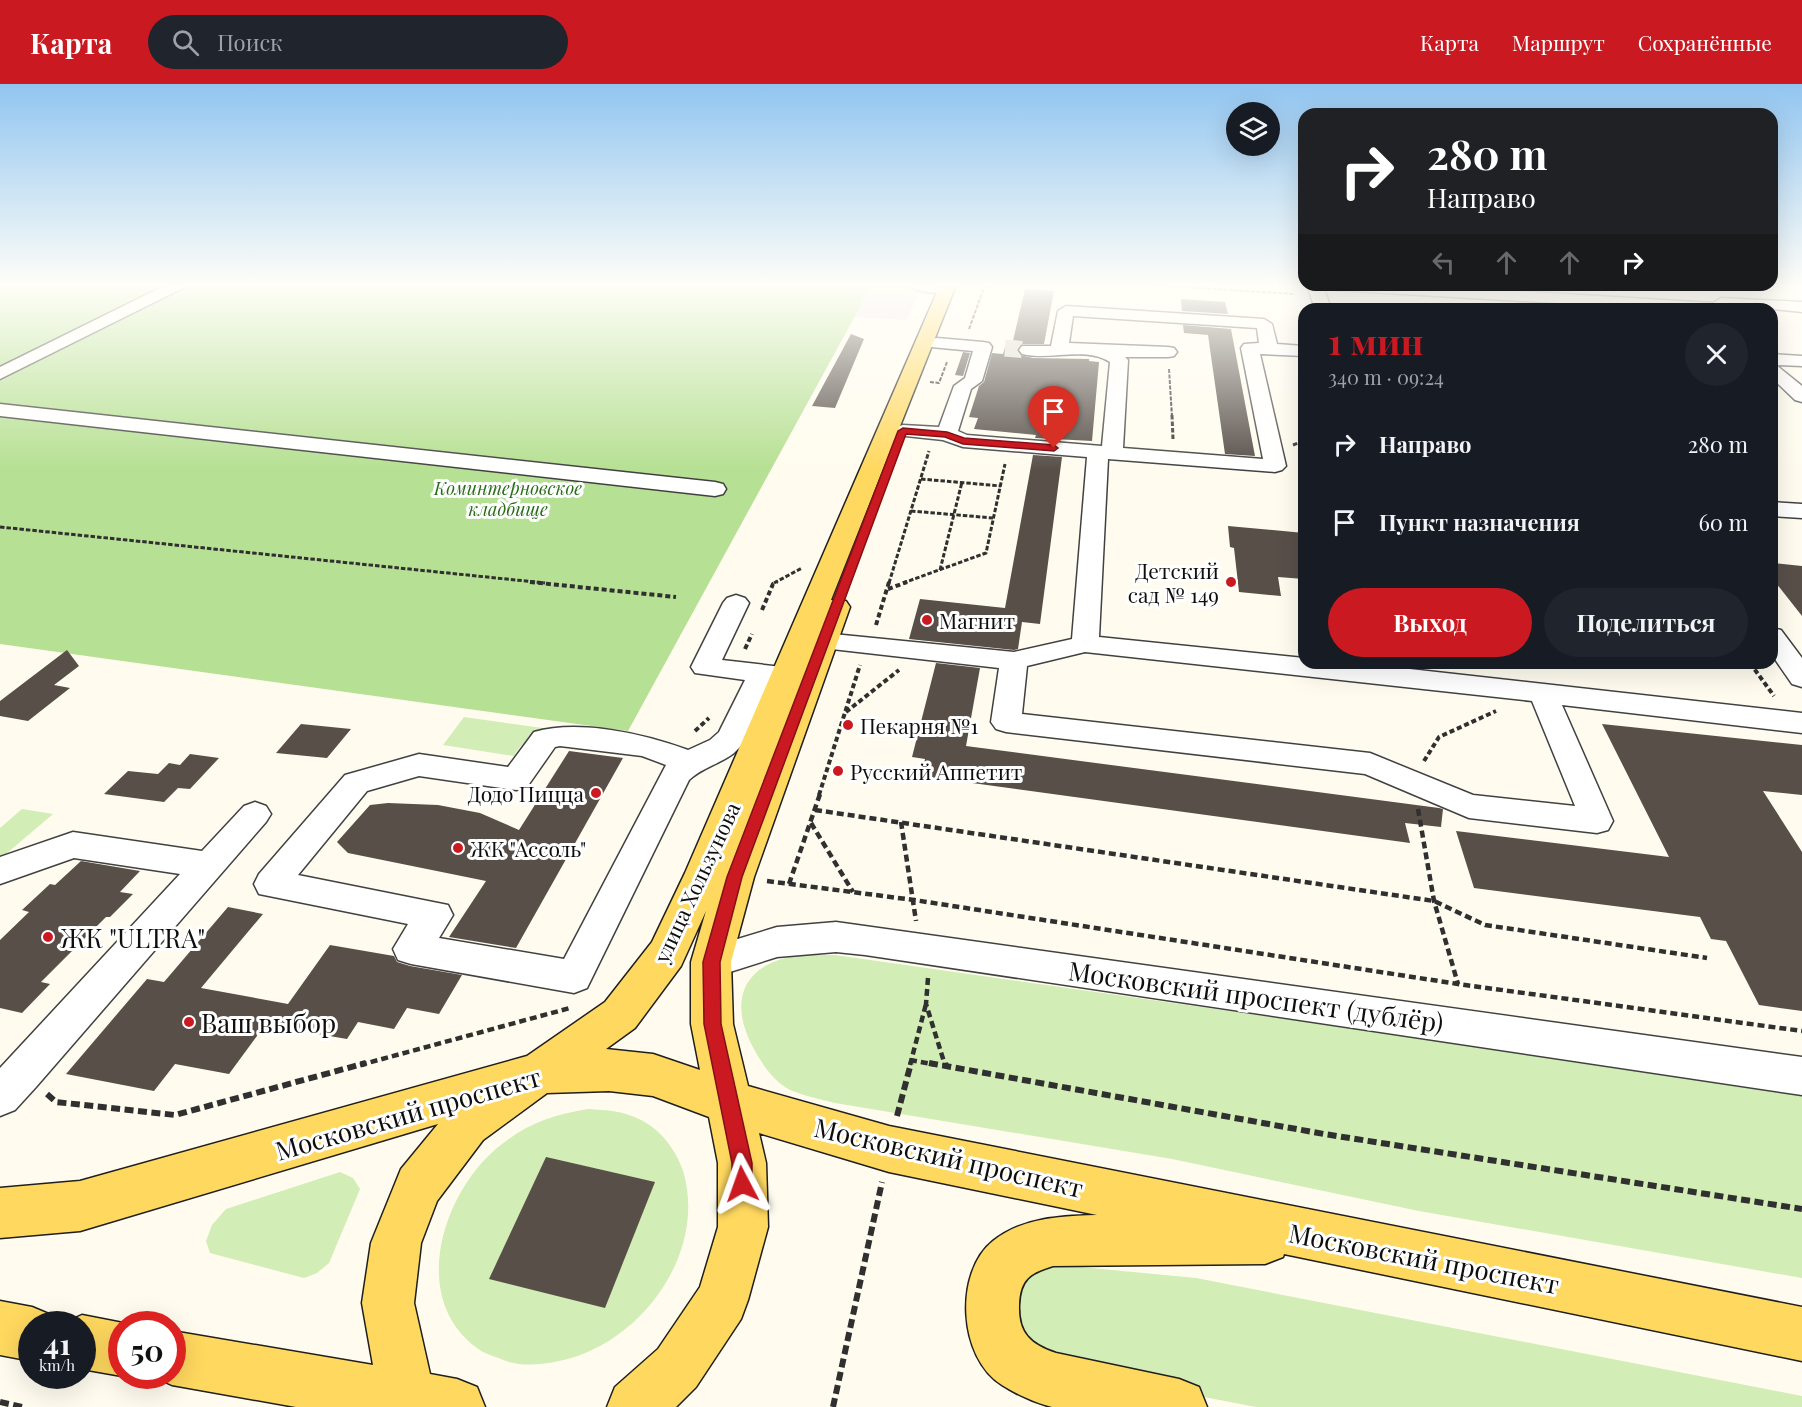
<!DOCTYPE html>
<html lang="ru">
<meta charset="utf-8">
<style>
body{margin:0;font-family:"Playfair Display",serif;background:#20242c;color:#f1f3f6;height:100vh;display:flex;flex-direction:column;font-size:22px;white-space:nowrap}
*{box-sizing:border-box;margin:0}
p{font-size:20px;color:#9ea1a6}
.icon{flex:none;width:33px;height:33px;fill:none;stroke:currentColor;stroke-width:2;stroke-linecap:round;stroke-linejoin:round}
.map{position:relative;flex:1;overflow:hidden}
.details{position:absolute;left:1298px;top:219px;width:480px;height:366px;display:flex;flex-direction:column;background:#171b24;border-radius:18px;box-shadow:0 6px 24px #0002}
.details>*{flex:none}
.hud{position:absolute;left:1298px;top:24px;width:480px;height:183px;border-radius:18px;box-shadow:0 6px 24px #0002;background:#202124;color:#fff;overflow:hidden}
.fabs{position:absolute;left:1226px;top:18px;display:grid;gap:12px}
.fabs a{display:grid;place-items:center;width:54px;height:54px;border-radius:50%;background:#171b24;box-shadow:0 6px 24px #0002;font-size:30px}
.speed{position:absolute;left:18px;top:1227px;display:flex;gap:12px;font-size:30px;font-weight:700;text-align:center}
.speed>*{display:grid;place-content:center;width:78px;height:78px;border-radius:50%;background:#171b24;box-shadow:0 6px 24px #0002;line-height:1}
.speed small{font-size:15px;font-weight:400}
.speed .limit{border:9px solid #d22;background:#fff;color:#111}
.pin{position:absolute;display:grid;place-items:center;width:51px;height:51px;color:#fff;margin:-62px -26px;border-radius:50% 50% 50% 0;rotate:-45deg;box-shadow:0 0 6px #0007}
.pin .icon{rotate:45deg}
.me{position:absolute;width:66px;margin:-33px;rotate:356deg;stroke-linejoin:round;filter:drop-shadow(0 0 4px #0008)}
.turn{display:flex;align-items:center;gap:21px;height:126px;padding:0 30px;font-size:27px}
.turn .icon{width:78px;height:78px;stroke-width:2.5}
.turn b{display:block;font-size:42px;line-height:51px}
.lanes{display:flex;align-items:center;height:57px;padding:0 30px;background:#0003;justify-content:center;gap:30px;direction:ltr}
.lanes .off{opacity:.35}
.round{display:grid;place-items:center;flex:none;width:63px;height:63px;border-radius:32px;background:#20242c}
.summary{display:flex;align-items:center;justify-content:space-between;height:102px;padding:0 30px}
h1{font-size:36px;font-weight:700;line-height:45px;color:#cb1922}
.primary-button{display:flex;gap:12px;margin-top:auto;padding:12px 30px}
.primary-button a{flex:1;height:69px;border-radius:36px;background:#cb1922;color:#fff;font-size:24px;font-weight:700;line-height:69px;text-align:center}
.primary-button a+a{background:#20242c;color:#f1f3f6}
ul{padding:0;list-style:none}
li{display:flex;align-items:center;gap:18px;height:78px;padding:0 30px}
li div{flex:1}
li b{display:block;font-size:22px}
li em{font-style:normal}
header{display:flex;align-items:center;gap:36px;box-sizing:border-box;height:84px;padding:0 30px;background:#cb1922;color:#fff}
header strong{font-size:28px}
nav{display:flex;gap:33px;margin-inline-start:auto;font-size:21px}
.search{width:420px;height:54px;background:#20242c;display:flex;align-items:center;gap:15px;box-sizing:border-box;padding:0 21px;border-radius:33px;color:#9ea1a6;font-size:22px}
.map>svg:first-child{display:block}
.industrial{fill:#ece2ee}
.green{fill:#d2edb5}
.forest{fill:#b6e093}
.building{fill:#584f49}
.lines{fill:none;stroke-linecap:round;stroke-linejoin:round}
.minor-tunnel{stroke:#dbd8cd;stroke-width:17;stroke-dasharray:17 9;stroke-linecap:butt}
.minor-casing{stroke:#414141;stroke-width:3}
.major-casing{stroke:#1f1f1f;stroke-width:3}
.path-far4{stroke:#303030;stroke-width:2;stroke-dasharray:4 1.5;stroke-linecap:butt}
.path-far3{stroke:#303030;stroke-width:3;stroke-dasharray:4.5 2;stroke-linecap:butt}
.path-far2{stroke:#303030;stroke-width:4;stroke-dasharray:5 3;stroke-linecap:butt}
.path-far1{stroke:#303030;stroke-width:4.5;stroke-dasharray:7 4;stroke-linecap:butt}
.path{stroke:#303030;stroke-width:6;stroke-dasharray:9 4.5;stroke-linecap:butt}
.minor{fill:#fff;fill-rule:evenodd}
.major{fill:#ffd85f;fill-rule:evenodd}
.route{fill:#cb1922;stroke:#841016;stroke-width:1.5}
.poi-dot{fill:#cb1922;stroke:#fff;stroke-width:2}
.labels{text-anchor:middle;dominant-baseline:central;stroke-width:6;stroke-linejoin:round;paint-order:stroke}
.far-park-label{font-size:18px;font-style:italic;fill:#2a6c18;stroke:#fff}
.poi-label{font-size:21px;fill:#0e0e0e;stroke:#fff;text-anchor:start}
.street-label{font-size:21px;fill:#0e0e0e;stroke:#fff}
.near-poi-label{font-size:26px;fill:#0e0e0e;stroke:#fff;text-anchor:start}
.near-street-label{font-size:26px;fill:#0e0e0e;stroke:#fff}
</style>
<header>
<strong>Карта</strong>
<div class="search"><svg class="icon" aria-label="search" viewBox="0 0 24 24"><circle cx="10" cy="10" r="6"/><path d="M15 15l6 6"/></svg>Поиск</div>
<nav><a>Карта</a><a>Маршрут</a><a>Сохранённые</a></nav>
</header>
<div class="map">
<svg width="1802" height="1323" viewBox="0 0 1802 1323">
<rect width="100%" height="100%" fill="#fffcef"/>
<polygon class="industrial" points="872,201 922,201 907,236 854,233"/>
<g class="green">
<path d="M464 633 557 646C539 651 523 654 514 672L443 661Z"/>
<polygon points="22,725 53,730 0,775 0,744"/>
<path d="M835 871 1802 1008V1194L1419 1127 1172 1075 835 1019C820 1015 804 1012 790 1006 774 998 762 980 754 965 729 920 740 882 794 872 807 870 822 871 835 871Z"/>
<path d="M588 1025C607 1026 624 1027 641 1036 661 1046 676 1066 683 1087 708 1169 640 1261 559 1277 541 1281 518 1283 501 1275 493 1272 483 1269 477 1264 407 1213 444 1104 502 1060 528 1039 556 1030 588 1025Z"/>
<polygon points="340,1088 353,1094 360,1105 329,1179 317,1189 304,1194 210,1169 206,1157 212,1141 226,1125"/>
<polygon points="1044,1182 1070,1182 1196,1194 1802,1312 1802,1323 1256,1323 1064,1286 1022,1270 1008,1209 1025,1188"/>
</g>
<polygon class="forest" points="2,201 872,201 628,647 0,560 0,202"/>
<g class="building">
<polygon points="1025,205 1054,207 1044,260 1022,260 1017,266 1020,271 1033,274 1089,275 1089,277 1099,278 1092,357 1035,354 1036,351 974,345 978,334 969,333 979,302 984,298 992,269 1003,270 1006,260 1012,261"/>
<polygon points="1181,215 1225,218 1228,230 1182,227"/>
<polygon points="1183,241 1231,245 1255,372 1225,370 1208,251 1184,249"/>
<polygon points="851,250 864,255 835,324 812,322"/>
<polygon points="963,268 970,269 963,292 955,291"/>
<polygon points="1033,371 1062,373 1040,540 1022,538 1018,565 1014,566 909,555 920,515 1005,524"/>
<polygon points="1228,442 1304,449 1304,495 1278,493 1281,512 1239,508 1234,464 1230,463"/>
<polygon points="1772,479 1802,482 1802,532 1772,494"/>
<polygon points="67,566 79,582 54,601 70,604 28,637 0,632 0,617"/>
<polygon points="936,579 980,584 966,662 1439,724 1443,725 1441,743 1405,739 1410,759 921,692 925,675 912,673"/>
<polygon points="301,640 351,645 327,674 276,669"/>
<polygon points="1602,640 1802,661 1802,711 1763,707 1802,768 1802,927 1759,921 1726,857 1711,855 1700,833 1474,804 1456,747 1669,773"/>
<polygon points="569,667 623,674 516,864 449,853 486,797 348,769 337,758 370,721 388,719 438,721 480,729 519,746"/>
<polygon points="190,670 219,674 190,705 178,704 164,718 104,710 128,687 158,690 169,679 180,681"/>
<polygon points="81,777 140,787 120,808 133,810 110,833 106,833 41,898 50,900 22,929 0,924 0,856 29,828 22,826 50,800 55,801"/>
<polygon points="228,823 263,830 201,904 288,920 330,861 394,872 397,878 410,882 462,891 439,930 407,924 394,945 358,938 347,955 265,941 229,990 175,980 154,1007 66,990 147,895 164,898"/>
<polygon points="546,1073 655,1098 605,1224 489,1195"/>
</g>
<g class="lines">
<polyline class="minor-tunnel" points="1005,264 1028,266"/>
<defs>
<g id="minor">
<polygon points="166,201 186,201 183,204 0,295 0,283"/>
<path d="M908 201H953L955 204C947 212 916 209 908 201Z"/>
<polygon points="1307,201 1323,201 1331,225 1315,225"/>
<polygon points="1326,201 1415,201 1713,219 1721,214 1802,218 1802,228 1772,225 1661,225 1334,206"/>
<path d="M1066 222 1264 235 1272 240 1277 260 1304 262V272L1260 270 1286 382 1282 386 1275 388 1108 375 1099 553 1304 574V579H1356L1802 629V649L1562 621 1613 737 1608 746 1597 749 1469 734 1365 690 1006 648 996 645 991 638 999 584 814 563 810 557 814 551 823 549 1014 568 1072 555 1087 373 963 363 943 356 896 351 893 347 896 343 903 341 939 343 954 302 965 294 973 267 931 263 928 259 931 255 937 254 983 258 989 259 992 263 982 297 971 305 958 347 967 351 1102 362 1110 278C1084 262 1052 277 1022 270L1019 266 1022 262H1051L1058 227ZM1073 232 1257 244 1259 259 1244 260 1241 264 1263 375 1123 364 1128 276 1125 273H1168L1174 272 1177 268 1174 264 1168 263 1069 259ZM1085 568 1532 617 1575 722 1473 711 1370 669 1022 630 1027 582Z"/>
<polygon points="1772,270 1802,272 1802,282 1776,281 1802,302 1802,318 1795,316 1772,294"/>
<polygon points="0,320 715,398 723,400 726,405 723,410 715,412 0,332"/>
<polygon points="1772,418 1802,420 1802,434 1772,432"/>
<path d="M736 511 745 514 749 519 722 576 791 584 795 590 791 596 772 598C761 620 753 653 734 669 720 680 703 683 689 696L587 904 574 909 411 880 398 876 393 865 408 840 259 810 254 800 259 790 345 691 419 670 508 683 534 648C579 635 645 650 688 666L710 656 719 648 745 596 695 589 691 583 723 519 727 514ZM560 662 642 672 666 681 564 875 439 854 453 831 448 821 298 791 367 707 419 692 516 706 527 703 555 663Z"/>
<polygon points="1772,544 1781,546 1802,574 1802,603 1792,600 1772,571"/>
<polygon points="255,718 266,722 271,730 266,738 36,1003 15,1026 0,1032 0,984 180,790 74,774 0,800 0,773 73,748 202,767 244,722"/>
<polygon points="836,838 1802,973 1802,1011 865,871 836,868 777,873 711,894 698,889 693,878 698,867 777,843"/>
</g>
<g id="major">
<path d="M940 201H956L831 516 846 517 850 523 754 793 731 878 733 940 748 1002 889 1042 1802 1223V1277L1284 1170 1283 1173 1265 1180 1053 1182C1030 1189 1020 1195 1019 1221 1018 1249 1030 1260 1056 1269L1179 1295 1199 1303 1207 1323C1171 1323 1134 1323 1098 1323 1083 1323 1066 1323 1052 1323 1036 1319 1016 1310 1002 1301 958 1274 954 1188 993 1157 1023 1133 1062 1132 1097 1131L889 1088 759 1049 766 1079 768 1143 748 1216 741 1235 696 1303 676 1323H607L615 1303 658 1265 700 1203 718 1143V1079L709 1033 653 1012 609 1007 547 1009 483 1056 437 1117 421 1159 414 1219 430 1290 457 1295 477 1303 485 1323H296L172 1301 152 1292H172V1247L373 1281 362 1219 371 1159 401 1085 438 1040 80 1147 0 1154V1104L80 1097 527 972 605 918 652 858 685 789ZM706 827 691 878V940L700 986 653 970 606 965 635 944 681 882Z"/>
<polygon points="0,1217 32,1223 51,1231 55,1240 32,1240 32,1277 0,1271"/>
<polygon points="82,1231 128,1240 122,1240 122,1292 123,1292 122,1292 82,1285 82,1240 62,1240"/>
</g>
</defs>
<use href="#minor" class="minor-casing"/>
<use href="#major" class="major-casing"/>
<g class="path-far4">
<polyline points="1152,201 1295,210"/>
<polyline points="969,245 985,201"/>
<polyline points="1169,285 1172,333"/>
<polyline points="930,298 939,299 947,278"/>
</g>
<g class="path-far3">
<polyline points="1172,331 1173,355"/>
<polyline points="1293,361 1304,357"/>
<polyline points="921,395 1001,402"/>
<polyline points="911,427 993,434"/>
<polyline points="0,443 545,499"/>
<polyline points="940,486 962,398"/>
<polyline points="774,499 802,484"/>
<polyline points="889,499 929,367"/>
<polyline points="903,499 986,469 1005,380"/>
</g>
<g class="path-far2">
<polyline points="530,498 676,513"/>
<polyline points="888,505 907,498"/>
<polyline points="762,526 773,500 777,498"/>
<polyline points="876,541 889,498"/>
<polyline points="745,565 752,550"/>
<polyline points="1750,579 1774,612"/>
<polyline points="846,628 899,586"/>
<polyline points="695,647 709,634"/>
<polyline points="1424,677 1439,653 1496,627"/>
<polyline points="819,711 860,581"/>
</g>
<g class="path-far1">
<polyline points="1418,725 1434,817 1458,900"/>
<polyline points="815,726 1434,817 1485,841 1707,874"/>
<polyline points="901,738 916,837"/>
<polyline points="811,739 853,808"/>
<polyline points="767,797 914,816 1458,900 1802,947"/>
<polyline points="789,800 820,710"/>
<polyline points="928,894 926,920 945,981"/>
<polyline points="910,976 937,981"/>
<polyline points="360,981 570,924"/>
<polyline points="910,981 926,920"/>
</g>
<g class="path">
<polyline points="929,979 1324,1050 1802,1125"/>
<polyline points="945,979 946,983"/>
<polyline points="47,1010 56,1018 175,1031 366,979"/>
<polyline points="897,1032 911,979"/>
<polyline points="0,1318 22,1323"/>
<polyline points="833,1323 882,1098"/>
</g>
<use href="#minor" class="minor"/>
<use href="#major" class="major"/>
</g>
<linearGradient id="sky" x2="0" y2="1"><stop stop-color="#91c5f0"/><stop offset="0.52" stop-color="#fffef8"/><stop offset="1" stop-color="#fffef8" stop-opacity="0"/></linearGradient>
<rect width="1802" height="386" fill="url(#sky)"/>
<polygon class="route" points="903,344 947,348 964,354 1054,361 1058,364 1054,367 963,360 945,353 906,350 742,793 720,878 721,940 752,1079 752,1100 749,1107 742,1110 735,1107 732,1100 732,1079 704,940 703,878 727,793 898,347"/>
<g class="poi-dot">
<circle cx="1231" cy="498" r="6"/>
<circle cx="927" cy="536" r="6"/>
<circle cx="848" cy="641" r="6"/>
<circle cx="838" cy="687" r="6"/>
<circle cx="596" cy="709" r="6"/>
<circle cx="458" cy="764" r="6"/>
<circle cx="48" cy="853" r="6"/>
<circle cx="189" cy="938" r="6"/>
</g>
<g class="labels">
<g class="far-park-label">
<text x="508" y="404">Коминтерновское<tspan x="508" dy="21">кладбище</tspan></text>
</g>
<g class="poi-label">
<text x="1219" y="486" text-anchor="end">Детский<tspan x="1219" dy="24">сад № 149</tspan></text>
<text x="939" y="536">Магнит</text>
<text x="860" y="641">Пекарня №1</text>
<text x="850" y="687">Русский Аппетит</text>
<text x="584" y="709" text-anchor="end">Додо Пицца</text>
<text x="470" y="764">ЖК "Ассоль"</text>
</g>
<g class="street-label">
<text transform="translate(696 798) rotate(-65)">улица Хользунова</text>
</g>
<g class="near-poi-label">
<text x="60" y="853">ЖК "ULTRA"</text>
<text x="201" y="938">Ваш выбор</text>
</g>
<g class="near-street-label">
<text transform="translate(1256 912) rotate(8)">Московский проспект (дублёр)</text>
<text transform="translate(408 1029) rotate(-16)">Московский проспект</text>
<text transform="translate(949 1073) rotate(13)">Московский проспект</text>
<text transform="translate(1424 1174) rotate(11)">Московский проспект</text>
</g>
</g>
</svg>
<div class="fabs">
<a><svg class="icon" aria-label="layers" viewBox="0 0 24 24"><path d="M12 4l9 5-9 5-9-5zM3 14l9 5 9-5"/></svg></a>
</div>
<div class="speed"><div>41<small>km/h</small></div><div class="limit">50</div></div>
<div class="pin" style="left:1054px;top:364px;background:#d93025"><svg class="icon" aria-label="arrive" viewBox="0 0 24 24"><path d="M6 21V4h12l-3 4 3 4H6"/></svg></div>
<svg class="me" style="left:742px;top:1100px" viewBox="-20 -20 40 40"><path d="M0-17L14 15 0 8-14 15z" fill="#cb1922" stroke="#fff" stroke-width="4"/></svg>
<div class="hud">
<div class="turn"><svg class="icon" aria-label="right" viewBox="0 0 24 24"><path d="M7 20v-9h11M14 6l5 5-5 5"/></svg><div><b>280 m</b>Направо</div></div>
<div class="lanes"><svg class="icon off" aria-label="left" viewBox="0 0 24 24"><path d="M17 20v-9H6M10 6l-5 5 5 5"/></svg><svg class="icon off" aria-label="ahead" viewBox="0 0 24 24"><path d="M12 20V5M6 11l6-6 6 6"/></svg><svg class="icon off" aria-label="ahead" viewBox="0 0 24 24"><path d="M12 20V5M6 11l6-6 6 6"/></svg><svg class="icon" aria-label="right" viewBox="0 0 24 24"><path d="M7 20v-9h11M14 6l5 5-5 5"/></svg></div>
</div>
<section class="details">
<div class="summary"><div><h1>1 мин</h1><p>340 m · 09:24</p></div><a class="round"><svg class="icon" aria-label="close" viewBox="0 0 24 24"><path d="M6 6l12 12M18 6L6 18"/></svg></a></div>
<ul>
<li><svg class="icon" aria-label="right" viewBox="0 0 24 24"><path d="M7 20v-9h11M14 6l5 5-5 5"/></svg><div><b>Направо</b></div><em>280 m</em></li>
<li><svg class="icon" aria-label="arrive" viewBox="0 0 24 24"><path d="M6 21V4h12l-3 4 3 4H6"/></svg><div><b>Пункт назначения</b></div><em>60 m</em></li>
</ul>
<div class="primary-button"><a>Выход</a><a>Поделиться</a></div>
</section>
</div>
